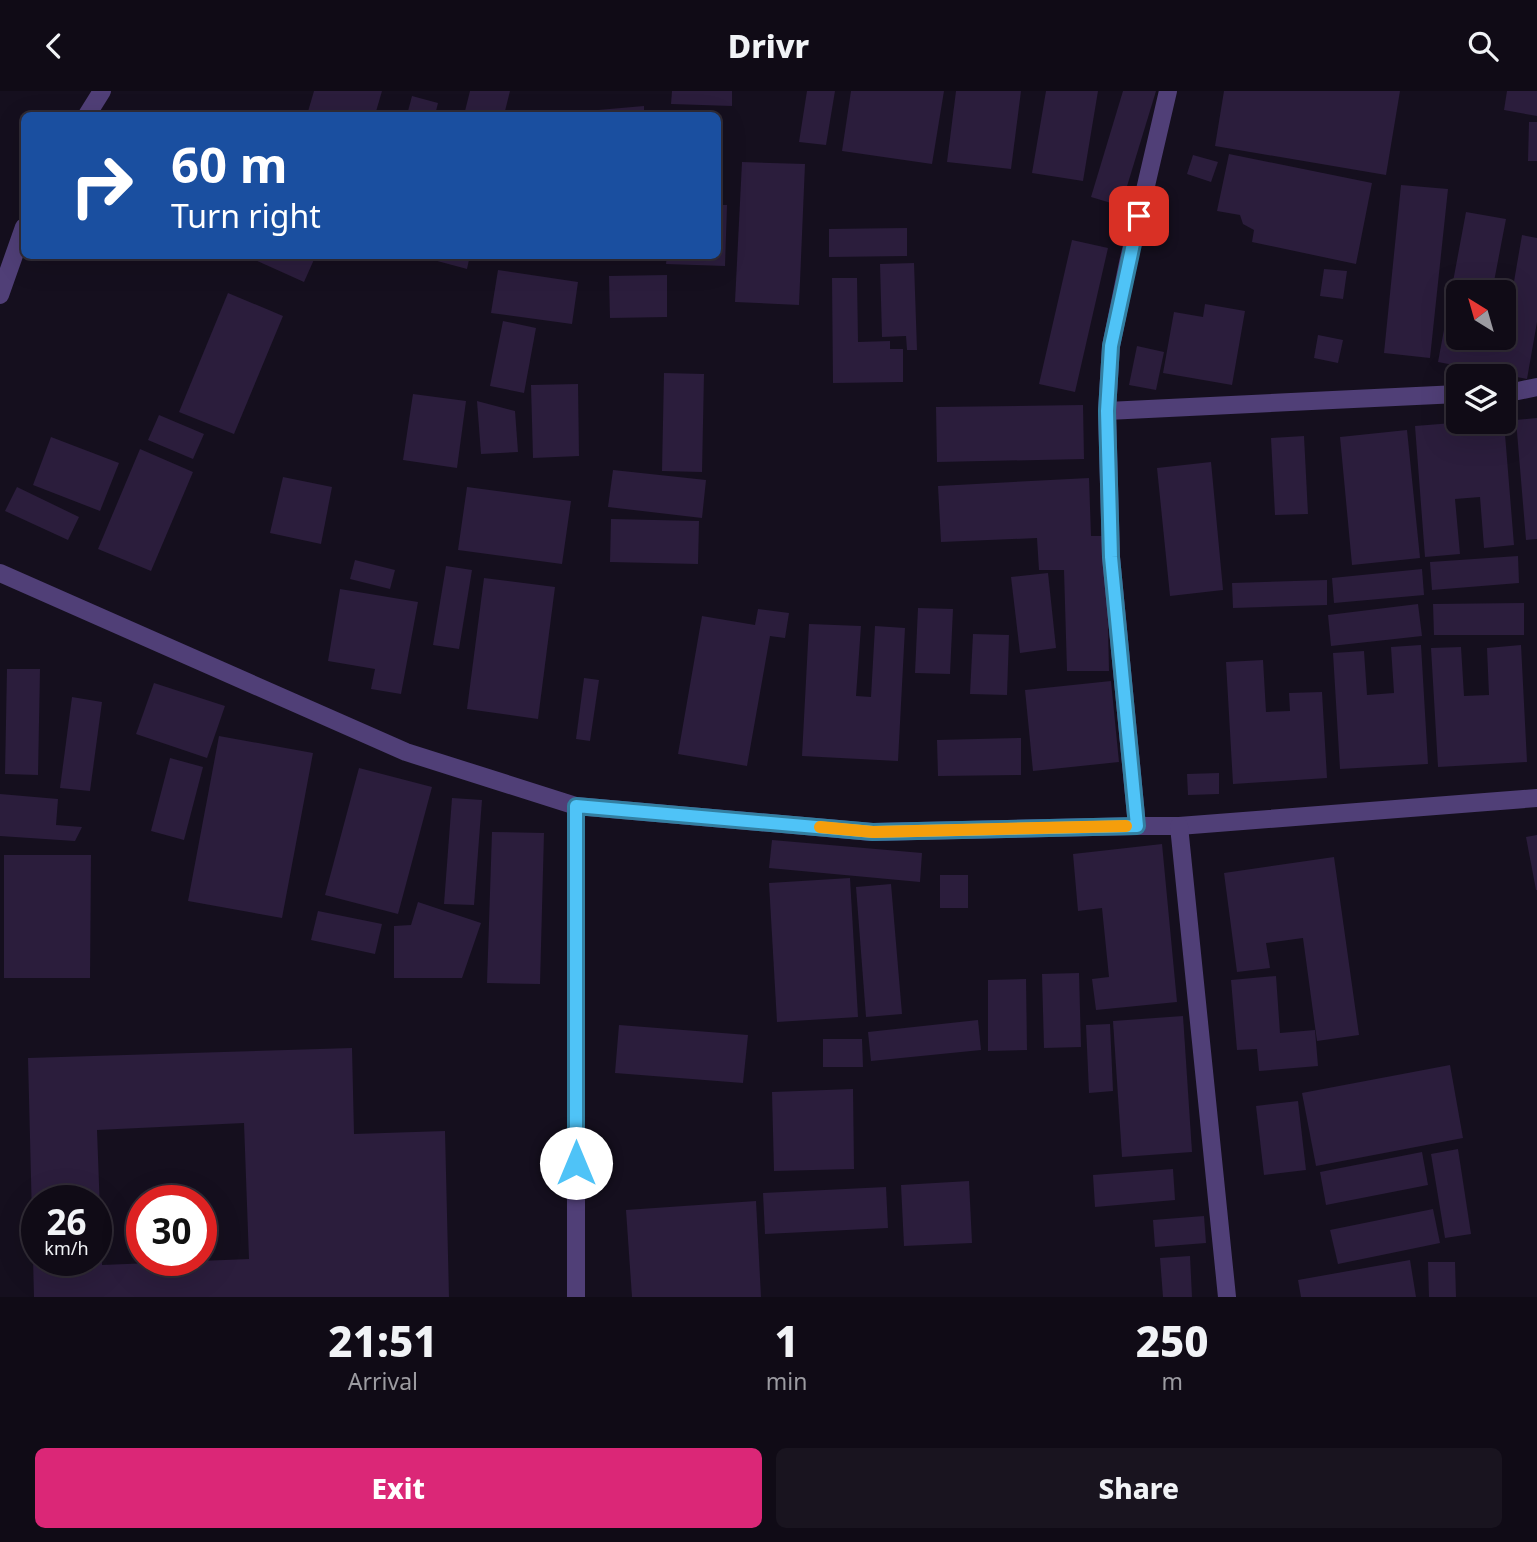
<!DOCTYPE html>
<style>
body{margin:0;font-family:"Noto Sans",sans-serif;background:#19141f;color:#f1f3f6;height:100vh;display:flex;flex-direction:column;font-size:26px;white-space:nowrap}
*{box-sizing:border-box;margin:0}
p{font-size:23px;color:#9c9ba1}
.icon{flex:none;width:38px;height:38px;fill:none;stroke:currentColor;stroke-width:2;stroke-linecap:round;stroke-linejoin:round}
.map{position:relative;height:1206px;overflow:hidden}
.panel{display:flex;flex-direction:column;background:#100b16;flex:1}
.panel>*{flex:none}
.banner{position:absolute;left:21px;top:21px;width:700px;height:147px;border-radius:10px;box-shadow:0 7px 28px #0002,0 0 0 2px #302b35;background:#1a4fa0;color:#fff;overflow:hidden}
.needle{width:46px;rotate:323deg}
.controls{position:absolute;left:1446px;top:189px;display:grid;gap:14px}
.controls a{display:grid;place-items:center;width:70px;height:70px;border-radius:10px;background:#100b16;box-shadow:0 7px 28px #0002,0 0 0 2px #302b35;font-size:35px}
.speed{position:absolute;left:21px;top:1094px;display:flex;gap:14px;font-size:35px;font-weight:700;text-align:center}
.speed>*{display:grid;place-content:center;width:91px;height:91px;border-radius:50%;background:#100b16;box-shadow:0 7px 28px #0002,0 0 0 2px #302b35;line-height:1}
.speed small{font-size:18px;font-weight:400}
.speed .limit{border:10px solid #d22;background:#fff;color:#111}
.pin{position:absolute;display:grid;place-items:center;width:60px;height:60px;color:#fff;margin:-30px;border-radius:14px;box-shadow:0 4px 10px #0006}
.me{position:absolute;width:77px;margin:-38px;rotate:0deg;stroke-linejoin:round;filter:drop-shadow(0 0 5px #0008)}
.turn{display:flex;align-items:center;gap:24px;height:147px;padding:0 35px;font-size:32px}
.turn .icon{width:91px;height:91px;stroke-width:2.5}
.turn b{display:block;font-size:49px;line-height:60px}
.eta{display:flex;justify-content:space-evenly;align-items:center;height:119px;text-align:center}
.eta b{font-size:42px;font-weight:800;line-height:49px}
.cta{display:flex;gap:14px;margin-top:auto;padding:14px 35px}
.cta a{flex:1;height:80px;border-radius:10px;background:#db2777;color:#fff;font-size:28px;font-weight:800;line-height:80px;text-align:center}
.cta a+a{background:#19141f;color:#f1f3f6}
header{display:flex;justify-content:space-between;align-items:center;height:91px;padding:0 35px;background:#100b16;font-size:32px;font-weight:800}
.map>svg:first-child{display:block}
.building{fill:#2b1d3c;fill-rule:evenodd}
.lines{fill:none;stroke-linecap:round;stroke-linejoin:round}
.minor{stroke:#503f77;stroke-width:18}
.route-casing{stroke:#337fa1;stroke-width:18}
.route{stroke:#4fc3f7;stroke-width:12}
.slow{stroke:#f59e0b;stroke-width:12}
</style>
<header><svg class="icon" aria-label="back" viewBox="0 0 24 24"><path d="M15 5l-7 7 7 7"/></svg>Drivr<svg class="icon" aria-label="search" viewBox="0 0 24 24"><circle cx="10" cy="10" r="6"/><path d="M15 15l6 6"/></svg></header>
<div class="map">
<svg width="1537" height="1206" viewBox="0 0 1537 1206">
<rect width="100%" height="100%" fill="#150f1e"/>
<g class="building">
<polygon points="314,0 382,0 375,24 307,24"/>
<polygon points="470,0 510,0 504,24 464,24"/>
<polygon points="672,0 732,0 732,15 671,13"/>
<polygon points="807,0 835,0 826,54 799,51"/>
<polygon points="851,0 944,0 932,73 842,60"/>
<polygon points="956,0 1021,0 1011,78 947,71"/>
<polygon points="1046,0 1098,0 1083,90 1032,82"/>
<polygon points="1123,0 1156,0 1121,115 1091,106"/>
<polygon points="1224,0 1400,0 1386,84 1215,55"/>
<polygon points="1507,0 1537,0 1537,25 1504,19"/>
<polygon points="412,5 438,12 435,24 407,24"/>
<polygon points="644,15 644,24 598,24 598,19"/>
<polygon points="1529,31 1537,31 1537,70 1528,70"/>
<polygon points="1229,63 1372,92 1356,173 1252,151 1254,139 1243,133 1240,124 1217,120"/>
<polygon points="1193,64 1218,71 1211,91 1187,83"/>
<polygon points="742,71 805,73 799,214 735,211"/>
<polygon points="1401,94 1448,98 1430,267 1384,262"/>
<polygon points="718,114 727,114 725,175 666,173 667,164 718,164"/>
<polygon points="1466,121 1506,128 1492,201 1458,201 1458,247 1503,247 1503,206 1511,208 1522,144 1537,147 1537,231 1527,288 1438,271"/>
<polygon points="907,137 907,165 829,166 829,138"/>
<polygon points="1072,149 1108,157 1075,301 1039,293"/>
<polygon points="244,164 316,164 304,191"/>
<polygon points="415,164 470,164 467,178"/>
<polygon points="496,164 569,164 569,170 496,167"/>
<polygon points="914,172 917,259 907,259 906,245 882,246 880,173"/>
<polygon points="1324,178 1347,180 1343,208 1320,205"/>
<polygon points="498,179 578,191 572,233 491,222"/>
<polygon points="667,184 667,226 610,227 609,185"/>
<polygon points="832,187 857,187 858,251 890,250 890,258 903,258 903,291 833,292"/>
<polygon points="228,202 283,225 234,343 179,321"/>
<polygon points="1205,213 1245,220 1232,294 1163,282 1174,221 1203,226"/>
<polygon points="503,230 536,237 524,302 490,295"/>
<polygon points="1318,244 1343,249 1338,272 1314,267"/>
<polygon points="1137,255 1164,261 1156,299 1129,294"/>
<polygon points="664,282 704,283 702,381 662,380"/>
<polygon points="578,293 579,365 533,367 531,294"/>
<polygon points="413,303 466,310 457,377 403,369"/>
<polygon points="477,310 515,320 518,361 481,363"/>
<polygon points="1083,314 1084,368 937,371 936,316"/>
<polygon points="159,324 204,343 193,368 148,349"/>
<polygon points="1537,327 1537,448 1526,449 1516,329"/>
<polygon points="1465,331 1504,331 1514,454 1484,457 1480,406 1455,408 1460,463 1425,466 1415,335"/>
<polygon points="1407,339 1420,467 1352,474 1340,346"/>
<polygon points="1304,345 1308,423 1275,424 1271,347"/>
<polygon points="51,346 119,372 100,420 33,394"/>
<polygon points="140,358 193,381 151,480 98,458"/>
<polygon points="1211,371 1223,499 1170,505 1157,377"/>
<polygon points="613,379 706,389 702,427 608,416"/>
<polygon points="283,386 332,396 321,453 270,442"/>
<polygon points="1089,387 1091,445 1106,445 1109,580 1067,580 1064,479 1039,479 1037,447 941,451 938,395"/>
<polygon points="17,396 79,426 68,449 5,420"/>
<polygon points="467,396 571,410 562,473 458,459"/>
<polygon points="611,428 699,430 698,473 610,471"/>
<polygon points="1518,465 1519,492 1432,499 1430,471"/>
<polygon points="355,469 395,479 390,498 350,488"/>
<polygon points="446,475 472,479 459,558 433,554"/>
<polygon points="1422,478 1424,504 1334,512 1332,487"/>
<polygon points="1048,482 1056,557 1020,562 1011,486"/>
<polygon points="484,487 555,496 538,628 467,618"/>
<polygon points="1327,489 1327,514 1233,517 1232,492"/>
<polygon points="340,498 418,511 401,603 371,598 375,578 328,570"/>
<polygon points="1524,512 1524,544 1434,544 1433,513"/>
<polygon points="1418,513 1422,545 1331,555 1328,524"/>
<polygon points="918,517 953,518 950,583 915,582"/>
<polygon points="758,518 789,522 785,547 770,545 747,675 678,663 702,525 755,534"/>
<polygon points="809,533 861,535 856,605 871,606 875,535 905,537 898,670 802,665"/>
<polygon points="973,543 1009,544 1007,604 970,603"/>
<polygon points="1421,554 1428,673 1340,678 1333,562 1364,560 1367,604 1394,602 1391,556"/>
<polygon points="1521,554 1527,671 1438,676 1431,557 1461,556 1464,605 1489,604 1487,557"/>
<polygon points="1263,569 1266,621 1290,620 1289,602 1322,601 1327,687 1233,693 1226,571"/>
<polygon points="7,578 40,578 38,684 5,683"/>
<polygon points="584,587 599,589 590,650 576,648"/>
<polygon points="1111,590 1119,671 1033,680 1025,599"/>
<polygon points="154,592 225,615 207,667 136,643"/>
<polygon points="72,606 102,611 90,700 60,697"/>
<polygon points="219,645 313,662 282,827 188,810"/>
<polygon points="1021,647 1021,684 938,685 937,649"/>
<polygon points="170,667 203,676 184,749 151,740"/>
<polygon points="359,677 432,696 398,823 325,804"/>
<polygon points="1219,682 1219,703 1188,704 1187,683"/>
<polygon points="0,703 58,708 56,734 82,736 75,750 0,745"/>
<polygon points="452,707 482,709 474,814 444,813"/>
<polygon points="492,741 544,742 540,893 487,892"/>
<polygon points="1537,744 1537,799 1536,799 1526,746"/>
<polygon points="772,749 922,762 920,791 769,777"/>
<polygon points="1162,753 1177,911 1096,919 1092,888 1109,886 1102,817 1078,820 1073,763"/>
<polygon points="4,764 91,764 90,887 4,887"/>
<polygon points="1334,766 1359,944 1317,950 1303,847 1266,852 1270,877 1237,881 1224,782"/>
<rect x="940" y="784" width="28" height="33"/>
<polygon points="850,787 858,926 777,931 769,792"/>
<polygon points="891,793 902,923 866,926 856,796"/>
<polygon points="418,811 481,832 462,887 394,887 394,835 411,834"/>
<polygon points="318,820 382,833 375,863 311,849"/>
<polygon points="1079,882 1081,956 1044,957 1042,883"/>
<polygon points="1276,885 1280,942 1315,939 1318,975 1259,980 1257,958 1237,959 1231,889"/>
<polygon points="1026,888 1027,959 988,960 988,889"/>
<polygon points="1183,925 1192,1061 1122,1066 1113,930"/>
<polygon points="978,929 981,959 871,970 868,941"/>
<polygon points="1110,933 1113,1000 1089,1002 1086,934"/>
<polygon points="619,934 748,944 743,992 615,982"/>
<polygon points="823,948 862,948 863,976 823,976"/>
<path d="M352 957 354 1043 445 1040 449 1206H34L28 967ZM244 1032 249 1168 102 1174 97 1039ZM37 1110H96V1169H37Z"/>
<polygon points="1450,974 1463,1047 1316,1075 1302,1002"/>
<polygon points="853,998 854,1078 774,1080 772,1001"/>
<polygon points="1298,1010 1306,1079 1264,1084 1256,1015"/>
<polygon points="1458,1058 1471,1143 1445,1147 1431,1063"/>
<polygon points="1422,1061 1428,1094 1326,1114 1320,1081"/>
<polygon points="1173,1078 1175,1109 1095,1116 1093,1084"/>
<polygon points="969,1090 972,1152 904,1155 901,1094"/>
<polygon points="886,1096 888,1137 765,1143 763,1102"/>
<polygon points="756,1110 761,1206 632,1206 626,1119"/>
<polygon points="1433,1118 1440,1152 1338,1173 1330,1139"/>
<polygon points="1204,1125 1206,1152 1155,1156 1153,1129"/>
<polygon points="1190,1165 1192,1206 1163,1206 1160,1167"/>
<polygon points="1410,1169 1416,1206 1301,1206 1298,1189"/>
<polygon points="1428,1171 1455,1171 1456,1206 1429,1206"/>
</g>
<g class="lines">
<g class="minor">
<polyline points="87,24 102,0"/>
<polyline points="0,204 24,136"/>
<polyline points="1503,300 1518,300 1537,296"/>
<polyline points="1107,320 1458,303"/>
<polyline points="0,482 406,661 576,715 872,741 1137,735 1179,735 1537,707"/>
<polyline points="1137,735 1111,466 1107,320 1111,255 1128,172 1168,0"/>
<polyline points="1179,735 1227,1206"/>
<polyline points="576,1206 576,715"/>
</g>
</g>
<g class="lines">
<defs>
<polyline id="route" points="576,1072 576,715 873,741 1137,735 1111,466 1107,320 1111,255 1139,125"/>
</defs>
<use href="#route" class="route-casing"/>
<use href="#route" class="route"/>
<polyline class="slow" points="820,736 873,741 1126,735"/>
</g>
</svg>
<div class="controls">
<a><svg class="needle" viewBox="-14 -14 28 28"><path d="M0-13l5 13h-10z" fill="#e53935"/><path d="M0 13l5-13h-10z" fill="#9c9ba1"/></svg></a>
<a><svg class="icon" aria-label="layers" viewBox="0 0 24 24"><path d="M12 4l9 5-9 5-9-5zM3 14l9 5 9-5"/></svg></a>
</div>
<div class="speed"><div>26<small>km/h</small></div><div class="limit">30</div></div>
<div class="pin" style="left:1139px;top:125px;background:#d93025"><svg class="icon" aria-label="arrive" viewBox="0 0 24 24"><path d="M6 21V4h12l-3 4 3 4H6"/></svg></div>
<svg class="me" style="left:576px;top:1072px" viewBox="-20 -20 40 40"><circle r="19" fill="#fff"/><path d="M0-13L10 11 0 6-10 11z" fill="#4fc3f7"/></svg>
<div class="banner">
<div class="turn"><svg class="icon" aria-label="right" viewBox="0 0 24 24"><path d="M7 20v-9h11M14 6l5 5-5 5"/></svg><div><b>60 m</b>Turn right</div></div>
</div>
</div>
<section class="panel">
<div class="eta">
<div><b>21:51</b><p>Arrival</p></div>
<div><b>1</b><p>min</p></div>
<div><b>250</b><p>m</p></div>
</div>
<div class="cta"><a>Exit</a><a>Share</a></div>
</section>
